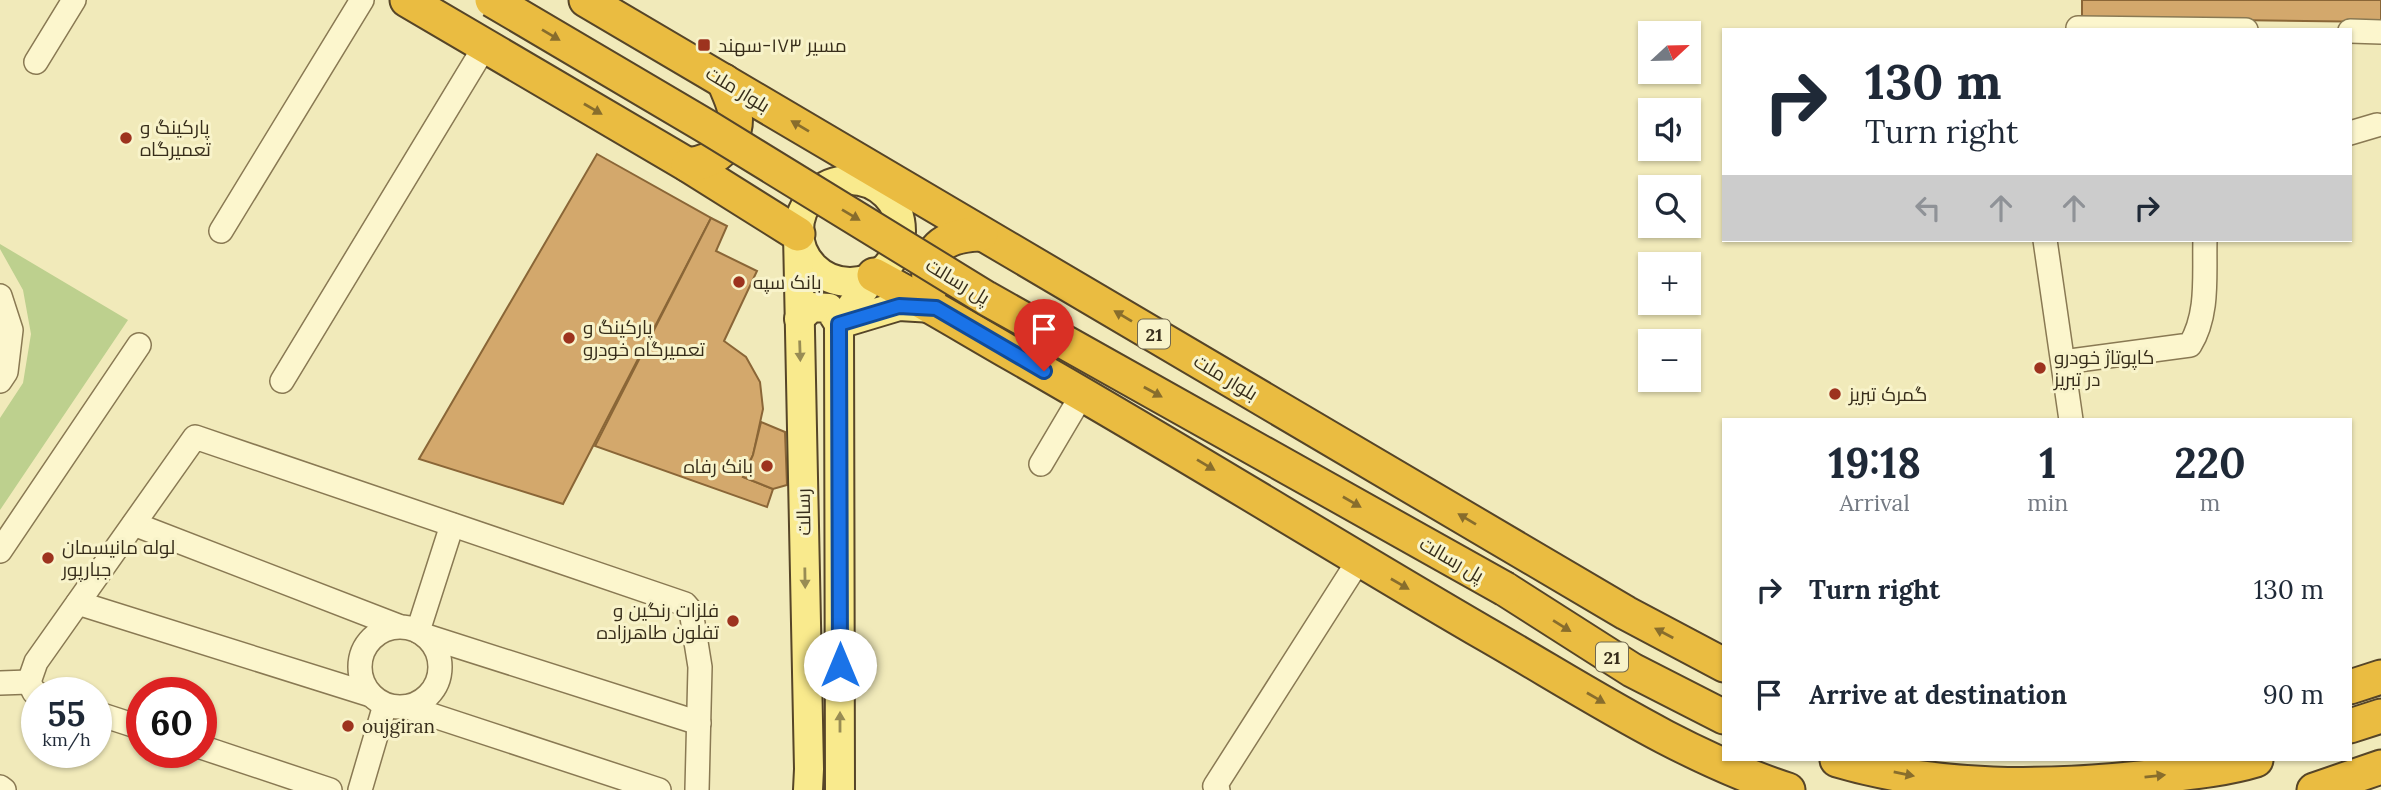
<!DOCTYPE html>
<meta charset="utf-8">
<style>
body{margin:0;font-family:Lora,Cairo,serif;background:#f6f6f7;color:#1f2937;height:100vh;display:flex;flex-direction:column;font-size:26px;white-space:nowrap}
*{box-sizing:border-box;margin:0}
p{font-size:23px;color:#747a83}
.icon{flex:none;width:38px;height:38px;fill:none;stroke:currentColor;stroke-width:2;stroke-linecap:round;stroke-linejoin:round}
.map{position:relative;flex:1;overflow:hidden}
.drawer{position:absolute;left:1722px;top:418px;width:630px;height:343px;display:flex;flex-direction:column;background:#fff;border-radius:0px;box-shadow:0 2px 5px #0004}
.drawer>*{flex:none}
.top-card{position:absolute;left:1722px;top:28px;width:630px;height:214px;border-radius:0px;box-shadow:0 2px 5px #0004;background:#fff;color:#1f2937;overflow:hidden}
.needle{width:46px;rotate:68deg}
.buttons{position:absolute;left:1638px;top:21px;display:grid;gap:14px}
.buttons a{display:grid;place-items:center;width:63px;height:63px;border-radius:0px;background:#fff;box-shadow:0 2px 5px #0004;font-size:35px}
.speed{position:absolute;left:21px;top:677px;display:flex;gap:14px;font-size:35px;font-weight:700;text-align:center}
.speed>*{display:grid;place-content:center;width:91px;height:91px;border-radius:50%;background:#fff;box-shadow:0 2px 5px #0004;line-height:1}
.speed small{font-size:18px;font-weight:400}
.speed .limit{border:10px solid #d22;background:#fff;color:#111}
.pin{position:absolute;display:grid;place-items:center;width:60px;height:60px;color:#fff;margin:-72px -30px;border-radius:50% 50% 50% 0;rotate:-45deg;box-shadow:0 0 7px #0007}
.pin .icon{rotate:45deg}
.me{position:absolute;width:77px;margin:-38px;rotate:0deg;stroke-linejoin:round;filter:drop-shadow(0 0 5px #0008)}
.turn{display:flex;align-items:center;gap:24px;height:147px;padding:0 28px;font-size:32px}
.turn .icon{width:91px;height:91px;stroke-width:2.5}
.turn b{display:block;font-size:49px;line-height:60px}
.lanes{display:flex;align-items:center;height:66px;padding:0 28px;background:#0003;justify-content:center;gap:35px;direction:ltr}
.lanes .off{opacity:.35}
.eta{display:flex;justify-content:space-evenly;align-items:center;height:119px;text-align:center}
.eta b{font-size:42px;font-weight:700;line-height:49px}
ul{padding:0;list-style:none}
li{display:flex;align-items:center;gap:21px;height:105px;padding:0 28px}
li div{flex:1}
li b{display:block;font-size:26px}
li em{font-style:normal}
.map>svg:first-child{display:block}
.green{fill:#bdd08e}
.building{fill:#d3a86c;stroke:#8a6637;stroke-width:2}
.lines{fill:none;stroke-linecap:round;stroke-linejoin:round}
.minor-casing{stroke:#897953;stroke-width:26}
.major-casing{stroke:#564528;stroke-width:32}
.highway-casing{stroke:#564528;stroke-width:37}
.minor{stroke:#fcf6cd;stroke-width:23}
.major{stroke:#f9ea8d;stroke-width:28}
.highway{stroke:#eabc41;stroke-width:33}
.highway-bridge-casing{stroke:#564528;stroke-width:37;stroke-linecap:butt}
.highway-bridge{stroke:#eabc41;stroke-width:33}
.oneway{fill:#886d2c}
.oneway2{fill:#988c54}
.route-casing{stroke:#114b97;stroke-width:18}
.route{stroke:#1a73e8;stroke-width:12}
.poi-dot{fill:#9d331e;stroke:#f8f3ca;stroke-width:2.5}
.labels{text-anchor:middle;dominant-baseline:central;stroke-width:6;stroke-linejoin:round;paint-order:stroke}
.shield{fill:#f8f3ca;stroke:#71684f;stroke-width:2}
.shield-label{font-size:18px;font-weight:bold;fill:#372d1a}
.poi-label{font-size:19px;fill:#372d1a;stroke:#f8f3ca;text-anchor:start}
.street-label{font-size:19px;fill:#372d1a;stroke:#f8f3ca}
</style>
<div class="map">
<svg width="2381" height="790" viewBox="0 0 2381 790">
<rect width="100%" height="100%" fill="#f1eaba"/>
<polygon class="green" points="0,244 128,320 0,510 0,418 23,383 31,334 23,290 0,249"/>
<g class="building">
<polygon points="2082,0 2381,0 2381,22 2082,18"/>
<polygon points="597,154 711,218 563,504 419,459"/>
<polygon points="711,218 727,226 716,251 757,271 724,341 746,357 760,382 763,409 753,455 743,477 773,489 767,507 595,446"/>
<polygon points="761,422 785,432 787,485 773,489 743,477 753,455"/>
</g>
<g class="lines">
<defs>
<g id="minor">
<polyline points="2078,28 2246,30"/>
<polyline points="2350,31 2381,32"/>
<polyline points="36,62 74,0"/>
<polyline points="2350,133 2377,125"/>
<polyline points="221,231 362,0"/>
<polyline points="2045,240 2071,420"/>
<polyline points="0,296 11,330 6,372 0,381"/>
<path d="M2063 362 2190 345C2209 314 2204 275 2205 240"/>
<polyline points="282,381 485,46"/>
<polyline points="1041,464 1083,393"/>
<polyline points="134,524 398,626"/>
<polyline points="0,551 139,345"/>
<polyline points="78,603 371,695"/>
<circle cx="400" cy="667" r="40"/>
<polyline points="418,631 452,525"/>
<polyline points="426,636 699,723"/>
<polyline points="0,683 29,682"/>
<polyline points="37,693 34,692 29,682 36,662 195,437 685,604 691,611 700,667 697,790"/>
<polyline points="407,707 659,790"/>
<polyline points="96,713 142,728"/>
<polyline points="201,747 330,790"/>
<polyline points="0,787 4,790"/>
<polyline points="360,790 385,705"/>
<polyline points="1218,790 1215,786 1359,560"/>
</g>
<g id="major">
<circle cx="850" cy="231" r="51"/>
<polyline points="798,234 809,769 808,790"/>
<polyline points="799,319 812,307 829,308 839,324 899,306 933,308"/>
<polyline points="840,790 839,324 874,275"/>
</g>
<g id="highway">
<polyline points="407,0 688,165 798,234"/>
<polyline points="586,0 1626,613 1724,665"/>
<path d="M688 165C717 162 742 139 734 108 732 99 727 90 724 81"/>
<path d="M874 275C919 299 962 325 1007 351 1168 442 1324 540 1484 633 1582 689 1680 755 1788 790"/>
<path d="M930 289C923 249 944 235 981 234"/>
<polyline points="1505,589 1632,670 1724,717"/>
<polyline points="2350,687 2381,677"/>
<polyline points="2350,726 2381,716"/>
<path d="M1837 760C1938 790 2047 788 2151 777 2185 773 2223 770 2256 760"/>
<polyline points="2314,790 2381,767"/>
</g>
</defs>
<use href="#minor" class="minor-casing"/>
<use href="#major" class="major-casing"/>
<use href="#highway" class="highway-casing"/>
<use href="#minor" class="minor"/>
<use href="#major" class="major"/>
<use href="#highway" class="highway"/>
<defs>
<polyline id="highway-bridge" points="492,0 709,128 986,298 1505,589"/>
</defs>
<use href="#highway-bridge" class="highway-bridge-casing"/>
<use href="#highway-bridge" class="highway-bridge"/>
</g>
<defs><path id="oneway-solid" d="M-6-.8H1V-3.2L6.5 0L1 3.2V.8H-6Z" transform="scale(1.75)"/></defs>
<g class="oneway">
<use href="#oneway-solid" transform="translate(551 35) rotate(31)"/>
<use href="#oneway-solid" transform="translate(593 109) rotate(30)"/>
<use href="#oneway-solid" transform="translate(800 126) rotate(-149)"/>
<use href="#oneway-solid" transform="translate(851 215) rotate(31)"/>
<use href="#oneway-solid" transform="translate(1123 316) rotate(-149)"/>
<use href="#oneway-solid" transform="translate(1153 392) rotate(29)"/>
<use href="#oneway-solid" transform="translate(1206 465) rotate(31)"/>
<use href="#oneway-solid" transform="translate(1352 502) rotate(30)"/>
<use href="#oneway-solid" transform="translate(1467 519) rotate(-149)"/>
<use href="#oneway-solid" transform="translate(1400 584) rotate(30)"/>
<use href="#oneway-solid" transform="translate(1562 626) rotate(32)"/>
<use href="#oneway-solid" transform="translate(1664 633) rotate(-152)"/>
<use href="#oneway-solid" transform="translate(1596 698) rotate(30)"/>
<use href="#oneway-solid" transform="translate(1904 774) rotate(11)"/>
<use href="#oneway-solid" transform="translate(2155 776) rotate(-6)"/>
</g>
<g class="oneway2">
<use href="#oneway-solid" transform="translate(800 351) rotate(88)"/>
<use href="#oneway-solid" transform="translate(805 578) rotate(89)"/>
<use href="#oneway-solid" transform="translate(840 722) rotate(-90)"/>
</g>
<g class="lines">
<defs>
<polyline id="route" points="840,665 839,324 899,306 936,308 1044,371"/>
</defs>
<use href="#route" class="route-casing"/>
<use href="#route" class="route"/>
</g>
<g class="poi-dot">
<rect x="697" y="38" width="14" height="14" rx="3.5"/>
<circle cx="126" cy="138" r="7"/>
<circle cx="739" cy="282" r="7"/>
<circle cx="569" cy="338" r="7"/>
<circle cx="2040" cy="368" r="7"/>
<circle cx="1835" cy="394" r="7"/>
<circle cx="767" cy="466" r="7"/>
<circle cx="48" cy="558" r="7"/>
<circle cx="733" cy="621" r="7"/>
<circle cx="348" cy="726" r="7"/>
</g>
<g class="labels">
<g class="shield">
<rect x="1138" y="319.5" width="32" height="29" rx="5"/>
<rect x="1596" y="642.5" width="32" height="29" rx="5"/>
</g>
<g class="shield-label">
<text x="1154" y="334">21</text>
<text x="1612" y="657">21</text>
</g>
<g class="poi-label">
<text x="718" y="45">مسیر ۱۷۳-سهند</text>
<text x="140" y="127">پارکینگ و<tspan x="140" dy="22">تعمیرگاه</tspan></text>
<text x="753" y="282">بانک سپه</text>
<text x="583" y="327">پارکینگ و<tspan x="583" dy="22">تعمیرگاه خودرو</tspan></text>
<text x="2054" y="357">کاپوتاژ خودرو<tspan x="2054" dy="22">در تبریز</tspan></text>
<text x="1849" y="394">گمرک تبریز</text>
<text x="753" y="466" text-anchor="end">بانک رفاه</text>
<text x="62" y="547">لوله مانیسمان<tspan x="62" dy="22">جبارپور</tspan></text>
<text x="719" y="610" text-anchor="end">فلزات رنگین و<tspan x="719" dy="22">تفلون طاهرزاده</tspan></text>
<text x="362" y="726">oujgiran</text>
</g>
<g class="street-label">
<text transform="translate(738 89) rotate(31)">بلوار ملت</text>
<text transform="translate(958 281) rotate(31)">پل رسالت</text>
<text transform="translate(1226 377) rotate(31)">بلوار ملت</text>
<text transform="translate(803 512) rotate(-91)">رسالت</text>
<text transform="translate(1452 559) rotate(30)">پل رسالت</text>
</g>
</g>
</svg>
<div class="buttons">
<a><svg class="needle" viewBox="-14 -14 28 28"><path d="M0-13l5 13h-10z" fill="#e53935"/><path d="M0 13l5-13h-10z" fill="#747a83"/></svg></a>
<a><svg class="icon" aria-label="sound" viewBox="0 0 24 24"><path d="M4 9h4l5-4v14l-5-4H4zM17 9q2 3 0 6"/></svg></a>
<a><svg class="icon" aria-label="search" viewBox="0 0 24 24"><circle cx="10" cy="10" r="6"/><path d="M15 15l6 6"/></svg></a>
<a>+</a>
<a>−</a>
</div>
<div class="speed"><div>55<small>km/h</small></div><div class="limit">60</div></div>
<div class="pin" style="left:1044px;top:371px;background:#d93025"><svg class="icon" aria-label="arrive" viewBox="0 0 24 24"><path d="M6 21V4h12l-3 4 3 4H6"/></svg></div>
<svg class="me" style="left:840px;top:665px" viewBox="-20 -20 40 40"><circle r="19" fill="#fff"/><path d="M0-13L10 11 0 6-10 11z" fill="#1a73e8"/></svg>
<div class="top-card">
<div class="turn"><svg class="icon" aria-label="right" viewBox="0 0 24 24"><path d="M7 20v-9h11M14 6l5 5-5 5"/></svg><div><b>130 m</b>Turn right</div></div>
<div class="lanes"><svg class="icon off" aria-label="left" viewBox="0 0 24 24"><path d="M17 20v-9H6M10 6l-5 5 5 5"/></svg><svg class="icon off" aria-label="ahead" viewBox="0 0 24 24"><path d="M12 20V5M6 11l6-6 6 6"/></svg><svg class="icon off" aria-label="ahead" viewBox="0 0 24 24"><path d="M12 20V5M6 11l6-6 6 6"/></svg><svg class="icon" aria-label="right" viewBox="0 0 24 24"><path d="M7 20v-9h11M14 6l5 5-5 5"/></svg></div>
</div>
<section class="drawer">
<div class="eta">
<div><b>19:18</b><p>Arrival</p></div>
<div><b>1</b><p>min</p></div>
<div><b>220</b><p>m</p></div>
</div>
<ul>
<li><svg class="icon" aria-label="right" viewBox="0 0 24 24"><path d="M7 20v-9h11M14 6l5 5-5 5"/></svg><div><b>Turn right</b></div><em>130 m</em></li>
<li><svg class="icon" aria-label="arrive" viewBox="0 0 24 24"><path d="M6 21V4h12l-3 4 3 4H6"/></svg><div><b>Arrive at destination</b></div><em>90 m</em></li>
</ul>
</section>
</div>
